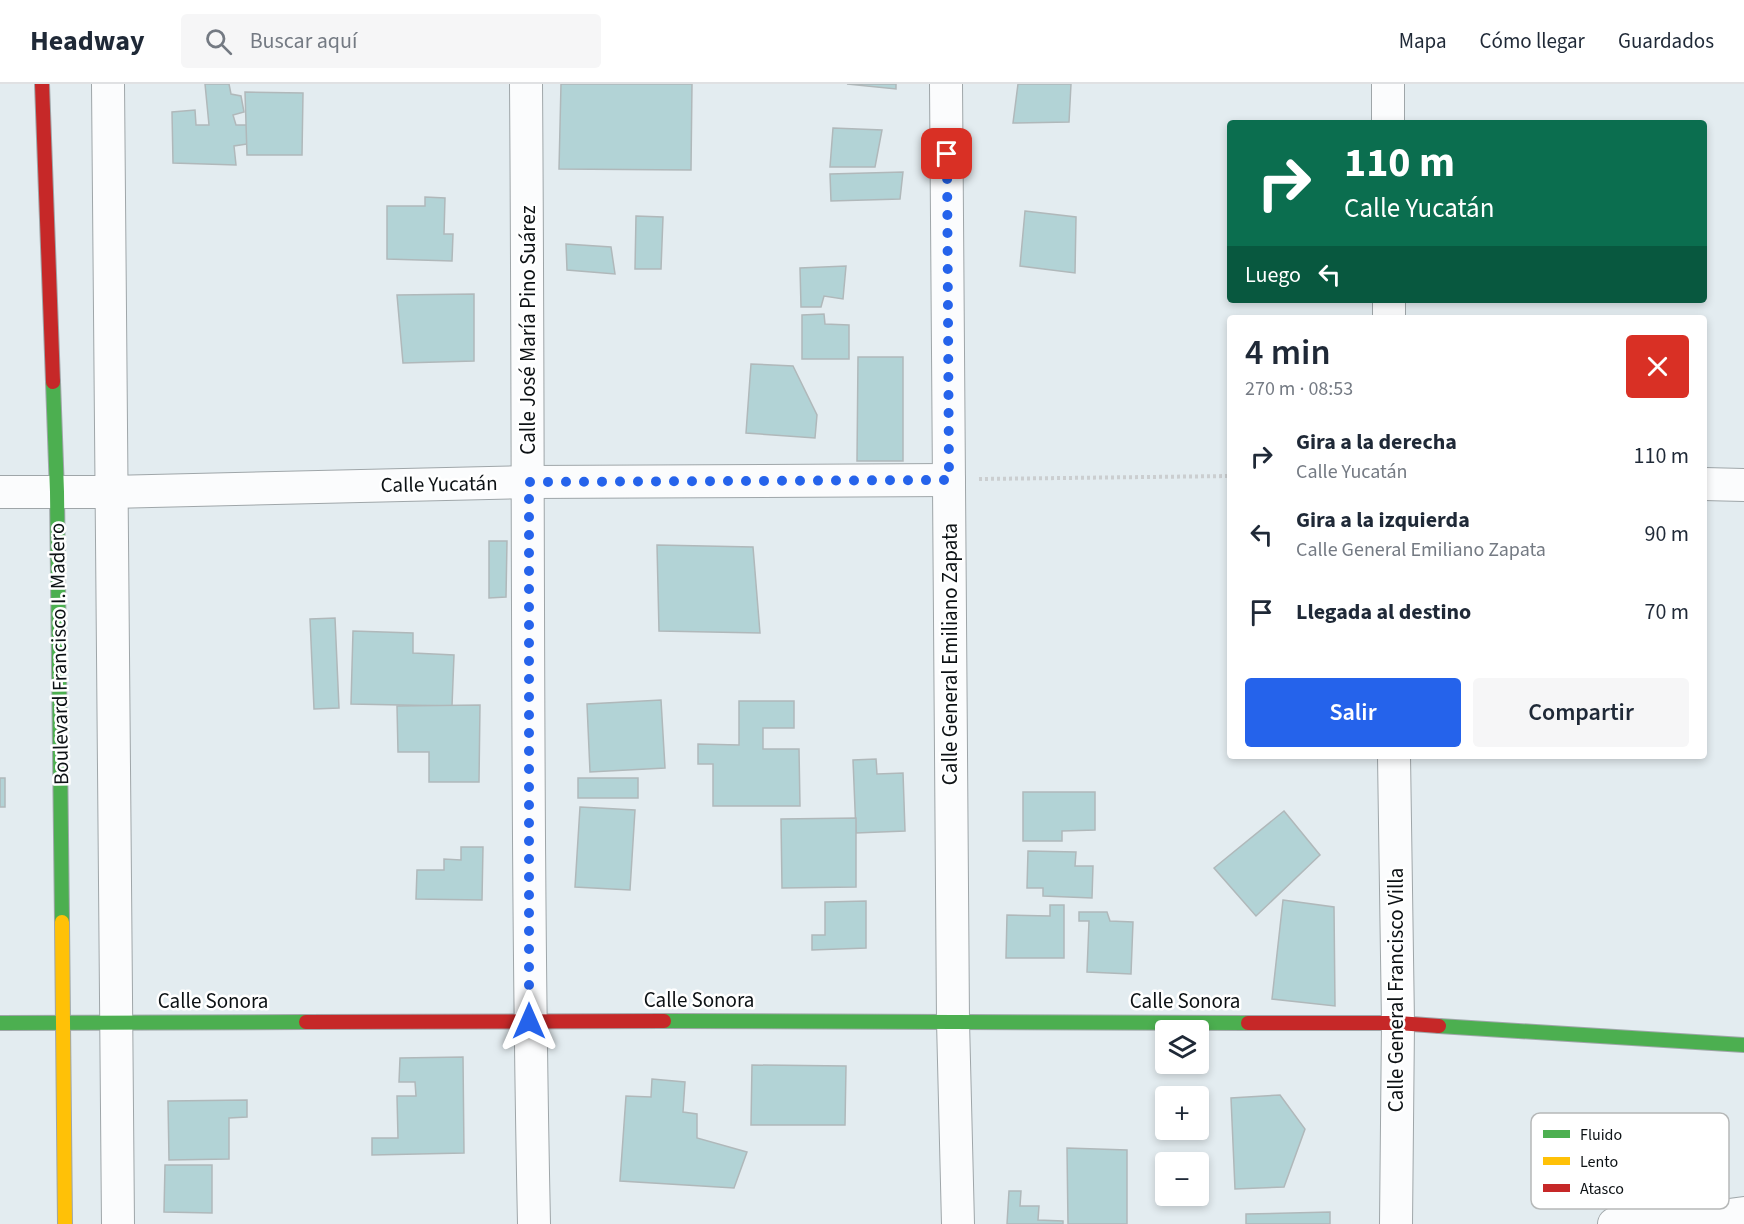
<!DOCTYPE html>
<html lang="es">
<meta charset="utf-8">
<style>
body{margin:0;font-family:"Source Sans 3",sans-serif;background:#f6f6f7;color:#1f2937;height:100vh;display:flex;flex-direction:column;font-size:22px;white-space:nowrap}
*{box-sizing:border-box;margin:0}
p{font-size:20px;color:#747a83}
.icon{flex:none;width:33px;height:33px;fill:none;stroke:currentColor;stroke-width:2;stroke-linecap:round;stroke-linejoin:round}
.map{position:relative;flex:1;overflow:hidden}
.sheet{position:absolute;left:1227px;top:231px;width:480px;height:444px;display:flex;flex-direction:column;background:#fff;border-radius:6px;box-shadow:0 3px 9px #0003}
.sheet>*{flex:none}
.hud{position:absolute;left:1227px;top:36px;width:480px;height:183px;border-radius:6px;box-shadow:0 3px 9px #0003;background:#0b6e4f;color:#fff;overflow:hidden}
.controls{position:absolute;left:1155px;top:936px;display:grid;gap:12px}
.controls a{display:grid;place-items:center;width:54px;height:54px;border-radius:6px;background:#fff;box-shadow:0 3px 9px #0003;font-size:30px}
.pin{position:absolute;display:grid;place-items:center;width:51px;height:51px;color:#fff;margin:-26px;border-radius:12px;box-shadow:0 3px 9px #0006}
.me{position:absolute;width:66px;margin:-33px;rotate:0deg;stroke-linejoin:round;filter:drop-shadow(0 0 4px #0008)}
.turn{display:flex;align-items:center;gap:21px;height:126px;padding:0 18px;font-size:27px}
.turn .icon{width:78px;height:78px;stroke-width:2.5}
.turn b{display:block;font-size:42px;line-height:51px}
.then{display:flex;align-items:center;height:57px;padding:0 18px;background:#0003;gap:12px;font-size:22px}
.round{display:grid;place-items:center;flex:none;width:63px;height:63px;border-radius:6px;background:#f6f6f7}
.summary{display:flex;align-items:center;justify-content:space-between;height:102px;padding:0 18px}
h1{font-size:36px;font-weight:600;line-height:45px}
.button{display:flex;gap:12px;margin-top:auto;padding:12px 18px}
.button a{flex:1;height:69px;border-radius:6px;background:#2563eb;color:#fff;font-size:24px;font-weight:600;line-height:69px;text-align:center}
.button a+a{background:#f6f6f7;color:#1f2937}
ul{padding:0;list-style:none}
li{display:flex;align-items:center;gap:18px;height:78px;padding:0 18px}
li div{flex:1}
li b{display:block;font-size:22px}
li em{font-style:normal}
header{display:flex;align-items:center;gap:36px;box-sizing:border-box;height:84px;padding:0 30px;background:#fff;border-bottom:2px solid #e0e1e3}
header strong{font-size:28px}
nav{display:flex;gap:33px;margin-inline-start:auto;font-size:21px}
.search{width:420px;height:54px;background:#f6f6f7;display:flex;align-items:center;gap:15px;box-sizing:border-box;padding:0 21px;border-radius:6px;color:#747a83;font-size:22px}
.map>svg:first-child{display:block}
.building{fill:#b2d3d6;stroke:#b0b8ba;stroke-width:1.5}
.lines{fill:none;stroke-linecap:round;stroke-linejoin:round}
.street-casing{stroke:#9fa6a9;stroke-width:34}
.fast-casing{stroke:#9fa6a9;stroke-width:16}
.slow-casing{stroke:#9fa6a9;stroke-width:16}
.jam-casing{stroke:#9fa6a9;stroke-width:16}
.path{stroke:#cbced0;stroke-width:4;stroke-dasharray:3 3;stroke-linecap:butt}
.street{stroke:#fbfcfd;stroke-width:32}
.fast{stroke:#4caf50;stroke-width:14}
.slow{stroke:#ffc107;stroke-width:14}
.jam{stroke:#c62828;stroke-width:14}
.route{stroke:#2563eb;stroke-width:10;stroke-dasharray:0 18}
.labels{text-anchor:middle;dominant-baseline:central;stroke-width:5;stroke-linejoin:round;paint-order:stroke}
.street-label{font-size:21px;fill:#0c1114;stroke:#fff}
.key{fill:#fff;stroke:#b6b8b8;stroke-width:1.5}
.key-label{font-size:16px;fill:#0c1114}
</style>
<header>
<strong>Headway</strong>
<div class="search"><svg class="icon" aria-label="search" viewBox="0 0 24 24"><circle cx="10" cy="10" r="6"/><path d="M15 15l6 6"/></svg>Buscar aquí</div>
<nav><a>Mapa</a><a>Cómo llegar</a><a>Guardados</a></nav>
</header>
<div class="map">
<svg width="1744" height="1140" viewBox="0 0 1744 1140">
<rect width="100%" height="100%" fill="#e3ecf0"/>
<g class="building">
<polygon points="205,0 229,0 231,10 241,12 244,28 233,31 236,41 248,41 254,59 234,62 236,81 173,79 172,28 195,26 196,41 209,41"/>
<polygon points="561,0 692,0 691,86 559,85"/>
<polygon points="847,0 896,0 896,5"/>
<polygon points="1018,0 1071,0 1069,38 1013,39"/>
<polygon points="245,8 303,9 302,71 247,71"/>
<polygon points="833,44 882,46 875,83 830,83"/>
<polygon points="903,88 900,115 831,117 830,90"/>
<polygon points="425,113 445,114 444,150 453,150 452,177 387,175 387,122 425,122"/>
<polygon points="1025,127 1076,133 1075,189 1020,182"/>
<polygon points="636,132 663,133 661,185 635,185"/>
<polygon points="566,160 611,163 615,190 567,186"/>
<polygon points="846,182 843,215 824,212 821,223 801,223 800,184"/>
<polygon points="474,210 474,277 403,279 397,211"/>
<polygon points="824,230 825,240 849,241 849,275 802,275 802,231"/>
<polygon points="858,273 903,273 903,377 857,377"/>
<polygon points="751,280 793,282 817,331 815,354 746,349"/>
<polygon points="489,457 507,457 506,513 489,514"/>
<polygon points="657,461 753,463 760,549 659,547"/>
<polygon points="335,534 339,624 314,625 310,535"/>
<polygon points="353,547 413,549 413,569 454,571 452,622 351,620"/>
<polygon points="661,616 665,684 590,688 587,620"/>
<polygon points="739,617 794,617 794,644 763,644 763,665 799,665 800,722 713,722 713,680 698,680 698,660 739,661"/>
<polygon points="480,621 479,698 429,698 429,668 398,668 397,622"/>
<polygon points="876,675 877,690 903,689 905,747 856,749 853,676"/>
<rect x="0" y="694" width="5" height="29"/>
<rect x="578" y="694" width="60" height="20"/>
<polygon points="1023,708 1095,708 1095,746 1062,747 1062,757 1023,757"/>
<polygon points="580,723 635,726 630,806 575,803"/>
<polygon points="1284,727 1320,771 1256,832 1214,784"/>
<polygon points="856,734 856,803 782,804 781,735"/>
<polygon points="461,763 483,763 482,816 416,815 417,786 444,786 444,775 461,776"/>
<polygon points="1028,767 1076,768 1075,782 1093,782 1092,814 1043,812 1043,804 1027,804"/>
<polygon points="1283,816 1334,823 1335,922 1272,915"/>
<polygon points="866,817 866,864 812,866 812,851 825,851 825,818"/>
<polygon points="1050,821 1064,821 1064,874 1006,874 1007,831 1050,832"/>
<polygon points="1079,828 1107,828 1110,837 1133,838 1131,890 1087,888 1089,837 1079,837"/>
<polygon points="463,973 464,1069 372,1071 372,1054 398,1054 397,1012 416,1012 415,998 399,998 400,974"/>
<polygon points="752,981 846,982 845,1041 751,1041"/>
<polygon points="652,995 685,998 683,1028 697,1030 697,1054 747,1068 734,1104 620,1097 626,1012 651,1013"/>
<polygon points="1280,1011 1305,1045 1284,1103 1235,1105 1231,1014"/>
<polygon points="247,1016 247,1033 229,1034 229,1075 169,1076 168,1017"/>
<polygon points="1067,1064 1127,1066 1127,1140 1068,1140"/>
<polygon points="165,1081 212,1081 212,1129 164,1128"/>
<polygon points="1009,1107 1021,1107 1020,1122 1039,1122 1038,1136 1063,1137 1063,1140 1007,1140"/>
<polygon points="1330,1128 1330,1140 1246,1140 1246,1130"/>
</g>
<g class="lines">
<defs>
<g id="street">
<polyline points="108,0 118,1140"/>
<path d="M526 0C529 380 526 760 534 1140"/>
<polyline points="946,0 953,937 958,1140"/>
<polyline points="1388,0 1388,39"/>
<polyline points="1389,216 1389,234"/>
<polyline points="1704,400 1744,401"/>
<polyline points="0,408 110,408 529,398 949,396"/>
<polyline points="1394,672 1398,939 1396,1140"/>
<polyline points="1614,1140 1699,1135 1744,1129"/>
</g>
<g id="fast">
<polyline points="53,298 57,408 62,838"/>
<polyline points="664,937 1248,939"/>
<polyline points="0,939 306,938"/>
<polyline points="1439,942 1744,961"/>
</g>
<polyline id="slow" points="62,838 65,1140"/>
<g id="jam">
<polyline points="42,0 53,298"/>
<polyline points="306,938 664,937"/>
<polyline points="1248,939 1398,939 1439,942"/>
</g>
</defs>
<use href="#street" class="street-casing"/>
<use href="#fast" class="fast-casing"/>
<use href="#slow" class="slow-casing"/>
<use href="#jam" class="jam-casing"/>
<polyline class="path" points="979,395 1230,392"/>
<use href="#street" class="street"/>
<use href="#fast" class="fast"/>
<use href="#slow" class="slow"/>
<use href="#jam" class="jam"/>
</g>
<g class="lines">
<polyline class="route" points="529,937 529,398 949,396 947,70"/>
</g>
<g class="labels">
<g class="street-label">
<text transform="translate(528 246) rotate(-90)">Calle José María Pino Suárez</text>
<text transform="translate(439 400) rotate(-1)">Calle Yucatán</text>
<text transform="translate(59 570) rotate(-91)">Boulevard Francisco I. Madero</text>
<text transform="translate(950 570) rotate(-90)">Calle General Emiliano Zapata</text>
<text transform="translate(1396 906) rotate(-90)">Calle General Francisco Villa</text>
<text x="699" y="916">Calle Sonora</text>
<text x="213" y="917">Calle Sonora</text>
<text x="1185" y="917">Calle Sonora</text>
</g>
</g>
<rect x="1531" y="1029" width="198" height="96" rx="9" class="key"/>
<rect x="1543" y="1046" width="27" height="8" fill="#4caf50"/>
<rect x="1543" y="1073" width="27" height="8" fill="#ffc107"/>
<rect x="1543" y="1100" width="27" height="8" fill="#c62828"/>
<g class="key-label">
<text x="1580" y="1056">Fluido</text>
<text x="1580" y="1083">Lento</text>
<text x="1580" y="1110">Atasco</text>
</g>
</svg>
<div class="controls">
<a><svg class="icon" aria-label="layers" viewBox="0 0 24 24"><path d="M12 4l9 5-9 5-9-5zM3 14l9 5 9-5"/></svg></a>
<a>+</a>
<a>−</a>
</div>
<div class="pin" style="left:947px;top:70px;background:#d93025"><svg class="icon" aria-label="arrive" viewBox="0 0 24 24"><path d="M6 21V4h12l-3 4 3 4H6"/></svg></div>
<svg class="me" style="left:529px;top:937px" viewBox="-20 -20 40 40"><path d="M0-17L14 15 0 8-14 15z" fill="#2563eb" stroke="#fff" stroke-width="4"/></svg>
<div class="hud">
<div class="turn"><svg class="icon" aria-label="right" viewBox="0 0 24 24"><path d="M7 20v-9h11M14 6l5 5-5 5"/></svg><div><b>110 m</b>Calle Yucatán</div></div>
<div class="then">Luego<svg class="icon" aria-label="left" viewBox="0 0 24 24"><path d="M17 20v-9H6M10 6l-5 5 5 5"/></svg></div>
</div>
<section class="sheet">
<div class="summary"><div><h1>4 min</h1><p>270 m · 08:53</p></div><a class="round" style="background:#d93025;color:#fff"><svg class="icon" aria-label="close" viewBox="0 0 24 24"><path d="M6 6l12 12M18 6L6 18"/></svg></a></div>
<ul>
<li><svg class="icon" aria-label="right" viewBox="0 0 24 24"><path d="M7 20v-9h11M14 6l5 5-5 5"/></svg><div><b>Gira a la derecha</b><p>Calle Yucatán</p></div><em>110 m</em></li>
<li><svg class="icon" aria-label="left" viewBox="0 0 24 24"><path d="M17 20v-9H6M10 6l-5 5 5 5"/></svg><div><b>Gira a la izquierda</b><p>Calle General Emiliano Zapata</p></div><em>90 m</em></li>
<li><svg class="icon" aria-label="arrive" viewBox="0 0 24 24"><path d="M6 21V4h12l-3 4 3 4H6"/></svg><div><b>Llegada al destino</b></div><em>70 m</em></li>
</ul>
<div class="button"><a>Salir</a><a>Compartir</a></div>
</section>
</div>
